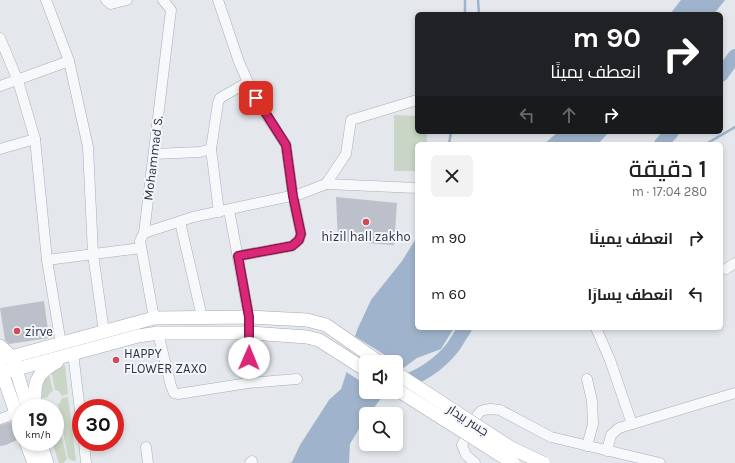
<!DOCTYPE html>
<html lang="ar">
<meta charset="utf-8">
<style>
body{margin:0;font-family:Karla,Cairo,sans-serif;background:#f2f2f2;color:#202124;direction:rtl;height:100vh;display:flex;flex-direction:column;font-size:15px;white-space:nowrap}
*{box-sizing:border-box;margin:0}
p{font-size:13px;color:#757577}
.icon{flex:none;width:22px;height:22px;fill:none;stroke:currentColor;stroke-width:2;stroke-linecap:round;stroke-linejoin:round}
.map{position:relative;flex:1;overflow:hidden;direction:ltr}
.side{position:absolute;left:415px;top:142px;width:308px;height:188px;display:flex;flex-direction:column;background:#fff;border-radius:6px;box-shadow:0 2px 6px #0003;direction:rtl}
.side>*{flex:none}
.banner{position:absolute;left:415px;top:12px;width:308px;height:122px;border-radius:6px;box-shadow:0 2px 6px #0003;direction:rtl;background:#202124;color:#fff;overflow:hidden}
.tools{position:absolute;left:359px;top:355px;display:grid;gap:8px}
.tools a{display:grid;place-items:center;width:44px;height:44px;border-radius:6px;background:#fff;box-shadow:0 2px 6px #0003;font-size:20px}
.speed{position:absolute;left:12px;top:399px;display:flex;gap:8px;font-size:20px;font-weight:700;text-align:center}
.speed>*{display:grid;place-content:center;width:52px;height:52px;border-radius:50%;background:#fff;box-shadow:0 2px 6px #0003;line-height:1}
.speed small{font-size:10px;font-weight:400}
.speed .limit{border:6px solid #d22;background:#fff;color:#111}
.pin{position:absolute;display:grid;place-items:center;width:34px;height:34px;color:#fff;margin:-17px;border-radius:8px;box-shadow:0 2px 6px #0006}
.me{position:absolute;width:44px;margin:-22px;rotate:1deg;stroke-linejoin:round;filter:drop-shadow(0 0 3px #0008)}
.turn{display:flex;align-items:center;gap:14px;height:84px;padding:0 16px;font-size:18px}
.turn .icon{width:52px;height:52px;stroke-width:2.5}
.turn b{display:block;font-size:28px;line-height:34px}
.lanes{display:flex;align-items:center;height:38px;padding:0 16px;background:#0003;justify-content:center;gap:20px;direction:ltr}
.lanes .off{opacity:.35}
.round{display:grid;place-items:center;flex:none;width:42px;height:42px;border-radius:6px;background:#f2f2f2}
.head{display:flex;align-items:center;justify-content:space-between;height:68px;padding:0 16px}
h1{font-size:24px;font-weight:600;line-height:30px}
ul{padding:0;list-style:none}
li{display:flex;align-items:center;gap:12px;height:56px;padding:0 16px}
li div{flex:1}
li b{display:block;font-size:15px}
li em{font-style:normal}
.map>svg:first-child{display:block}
.green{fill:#c9d6c5}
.water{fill:#9fb4cc}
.pier{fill:#e4e7ec}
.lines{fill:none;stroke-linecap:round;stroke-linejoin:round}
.stream{stroke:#9fb4cc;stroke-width:2.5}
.river{stroke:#9fb4cc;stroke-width:14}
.building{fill:#bbc0ca}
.minor-casing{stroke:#a9aeb7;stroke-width:11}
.major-casing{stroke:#a3abb8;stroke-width:14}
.minor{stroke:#f7f8fa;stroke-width:10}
.major{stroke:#fff;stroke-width:13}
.major-bridge-casing{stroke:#a3abb8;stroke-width:14;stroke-linecap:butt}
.major-bridge{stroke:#fff;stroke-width:13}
.route-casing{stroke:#8e194d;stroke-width:10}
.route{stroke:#db2777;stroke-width:7}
.poi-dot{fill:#d1495b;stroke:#f4f6f9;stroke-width:1.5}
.labels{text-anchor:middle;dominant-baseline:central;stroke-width:4;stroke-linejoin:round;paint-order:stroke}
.street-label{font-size:13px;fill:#2b3445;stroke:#f4f6f9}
.poi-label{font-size:13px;fill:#2b3445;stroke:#f4f6f9;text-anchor:start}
</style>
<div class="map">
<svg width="735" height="463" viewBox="0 0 735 463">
<rect width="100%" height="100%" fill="#e4e7ec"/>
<g class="green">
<polygon points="394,115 417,116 417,132 427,132 427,144 417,144 417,171 394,171"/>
<polygon points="65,365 68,394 62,396 59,391 55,390 51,370"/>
<polygon points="48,370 53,391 49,394 48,397 37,399 37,392"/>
<polygon points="68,397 76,460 73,461 68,458 58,404 60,403 62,398"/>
<polygon points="59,425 67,459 63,463 59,463 52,442 55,442 55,426"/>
</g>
<g class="water">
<polygon points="681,0 725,0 714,14 670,14"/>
<polygon points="558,132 609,132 598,144 544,144"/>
<polygon points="417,237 417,328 454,328 441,349 417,358 402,369 396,377 396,362 366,362 366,392 386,392 369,414 366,414 366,417 350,444 349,463 289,463 292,462 300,445 329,400 341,389 346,374 349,352 358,328 371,300 402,261"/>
</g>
<polygon class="pier" points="353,335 396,362 366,362 366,385 345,371 347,351"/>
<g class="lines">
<g class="stream">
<polyline points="465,0 465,14"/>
<polyline points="478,0 479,14"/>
<polyline points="449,144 451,132"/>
<polyline points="706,144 735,127"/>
</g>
<g class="river">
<polyline points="721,75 735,56"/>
<polyline points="661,144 672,132"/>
<path d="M398 384C420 377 439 365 453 347 457 341 461 334 465 328"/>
</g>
</g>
<g class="building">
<polygon points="336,197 397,203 394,245 338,241"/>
<polygon points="44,301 49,338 9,344 5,340 0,308"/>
<polygon points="11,422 13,429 16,433 17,440 6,445 0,446 0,425"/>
</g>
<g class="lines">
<defs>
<g id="minor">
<polyline points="106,0 111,4 127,0"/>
<polyline points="218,0 239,62 255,98 286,145 293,196 301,234 299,240 292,246 238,256"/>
<polyline points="0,38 18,81 35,139 47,260 61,344"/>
<polyline points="69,61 88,147 93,254 104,332"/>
<polyline points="0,86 69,61 46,0"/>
<polyline points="0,149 35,139"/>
<polyline points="211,149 218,103 220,98 248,82"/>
<polyline points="154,154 200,152 211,149 219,212"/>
<polyline points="326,184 417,188"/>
<polyline points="229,210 249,317 248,383"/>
<polyline points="180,222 202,317"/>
<polyline points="144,233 193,217 300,194 326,184 346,154 351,120 417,100"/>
<polyline points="47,260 141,248"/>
<polyline points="726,269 735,263"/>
<polyline points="154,318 140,241 144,233 171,10 163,0"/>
<polyline points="596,328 610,360 632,424"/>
<polyline points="158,333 171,386 174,393 178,394 248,383 297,379"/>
<polyline points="73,353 81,419"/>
<polyline points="0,419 16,413"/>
<polyline points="84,442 86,463"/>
<polyline points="587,446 593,424 592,401 587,379"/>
<polyline points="146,447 148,463"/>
<polyline points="607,451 611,435 619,428 735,393"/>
<polyline points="250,463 252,461"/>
<path d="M475 463 466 455 462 445C465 439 476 414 481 411 487 408 493 409 500 410L551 437 660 463"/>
</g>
<g id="major">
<polyline points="0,346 12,357 28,408"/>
<polyline points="0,360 154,318 249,317 307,320 326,325 379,362"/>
<polyline points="0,367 21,427"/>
<polyline points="2,373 94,348 138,336 158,333 249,333 307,337 319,340 366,370"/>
<path d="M35 408C34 384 34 374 57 362"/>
<polyline points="26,442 34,463"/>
<polyline points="40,442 47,463"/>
</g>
</defs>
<use href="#minor" class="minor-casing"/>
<use href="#major" class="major-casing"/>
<use href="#minor" class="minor"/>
<use href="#major" class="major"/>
<defs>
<g id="major-bridge">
<polyline points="396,373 511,448 543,463"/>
<polyline points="396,389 513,463"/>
</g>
</defs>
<use href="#major-bridge" class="major-bridge-casing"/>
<use href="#major-bridge" class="major-bridge"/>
</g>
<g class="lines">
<defs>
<polyline id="route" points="249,358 249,317 238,256 292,246 299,240 301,234 293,196 286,145 256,98"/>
</defs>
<use href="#route" class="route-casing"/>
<use href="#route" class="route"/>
</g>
<g class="poi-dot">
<circle cx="366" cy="222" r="4"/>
<circle cx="17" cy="331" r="4"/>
<circle cx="116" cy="360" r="4"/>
</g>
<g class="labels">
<g class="street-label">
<text transform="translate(153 158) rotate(-83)">Mohammad S.</text>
<text transform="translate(468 420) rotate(33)">جسر بيدار</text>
</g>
<g class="poi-label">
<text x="366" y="236" text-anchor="middle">hizil hall zakho</text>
<text x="25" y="331">zirve</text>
<text x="124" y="353">HAPPY<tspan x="124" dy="15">FLOWER ZAXO</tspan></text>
</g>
</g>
</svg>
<div class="tools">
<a><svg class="icon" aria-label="sound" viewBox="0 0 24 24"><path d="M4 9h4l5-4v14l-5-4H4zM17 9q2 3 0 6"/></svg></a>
<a><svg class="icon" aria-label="search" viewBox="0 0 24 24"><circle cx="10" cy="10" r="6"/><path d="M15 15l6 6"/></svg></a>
</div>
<div class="speed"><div>19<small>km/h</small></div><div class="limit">30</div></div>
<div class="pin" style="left:256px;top:98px;background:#d93025"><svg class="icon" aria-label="arrive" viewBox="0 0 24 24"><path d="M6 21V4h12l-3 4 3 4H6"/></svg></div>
<svg class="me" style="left:249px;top:358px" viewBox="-20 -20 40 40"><circle r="19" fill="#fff"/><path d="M0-13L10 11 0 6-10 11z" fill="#db2777"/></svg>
<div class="banner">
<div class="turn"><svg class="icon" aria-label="right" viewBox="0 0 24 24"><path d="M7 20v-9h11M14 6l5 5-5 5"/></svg><div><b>90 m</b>انعطف يمينًا</div></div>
<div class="lanes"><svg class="icon off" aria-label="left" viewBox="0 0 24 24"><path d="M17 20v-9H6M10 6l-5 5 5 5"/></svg><svg class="icon off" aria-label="ahead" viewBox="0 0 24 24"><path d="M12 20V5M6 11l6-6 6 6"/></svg><svg class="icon" aria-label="right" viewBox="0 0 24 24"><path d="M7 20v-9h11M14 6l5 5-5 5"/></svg></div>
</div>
<section class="side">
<div class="head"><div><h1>1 دقيقة</h1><p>280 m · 17:04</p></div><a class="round"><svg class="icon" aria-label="close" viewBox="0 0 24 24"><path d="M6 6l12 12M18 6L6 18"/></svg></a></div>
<ul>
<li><svg class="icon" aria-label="right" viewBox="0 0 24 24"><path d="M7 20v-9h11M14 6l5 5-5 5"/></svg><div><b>انعطف يمينًا</b></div><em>90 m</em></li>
<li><svg class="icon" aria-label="left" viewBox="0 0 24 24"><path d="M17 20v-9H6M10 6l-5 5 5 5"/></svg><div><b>انعطف يسارًا</b></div><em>60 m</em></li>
</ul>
</section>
</div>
